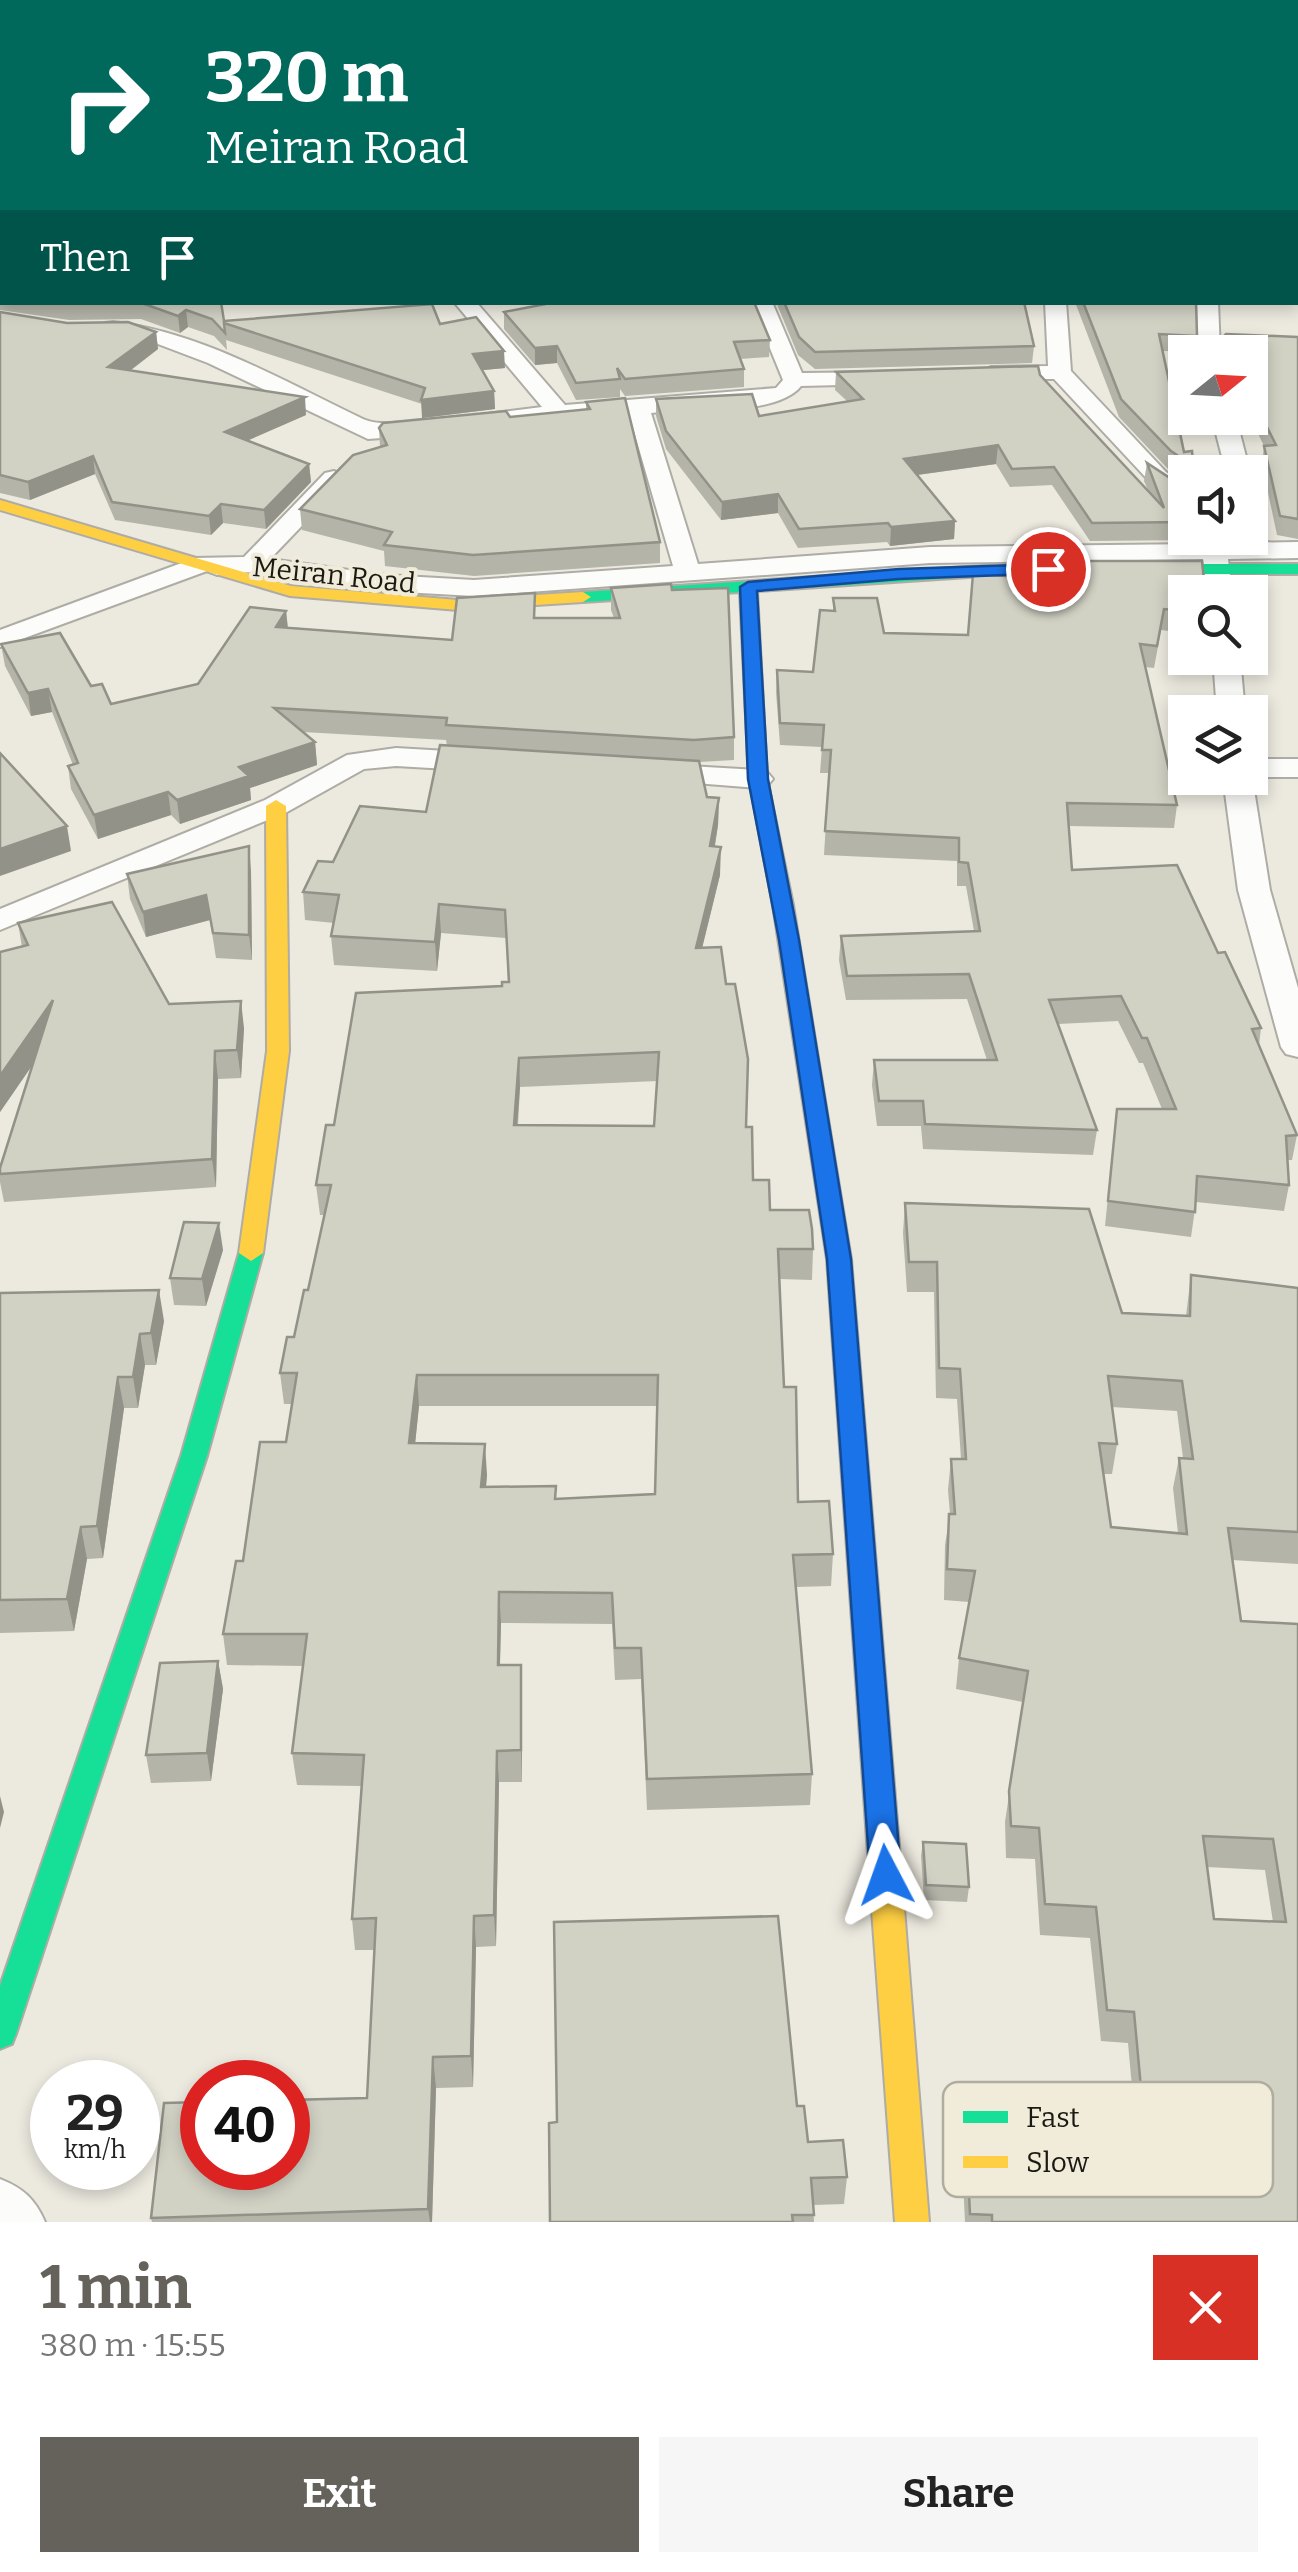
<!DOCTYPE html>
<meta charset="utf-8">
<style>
body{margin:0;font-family:Bitter,serif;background:#f6f6f6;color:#222;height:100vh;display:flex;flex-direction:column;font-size:38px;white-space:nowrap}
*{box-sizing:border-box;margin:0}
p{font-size:32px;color:#767676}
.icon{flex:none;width:55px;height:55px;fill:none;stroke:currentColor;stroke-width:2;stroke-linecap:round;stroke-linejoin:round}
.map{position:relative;height:2222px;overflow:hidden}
.details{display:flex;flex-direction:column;background:#fff;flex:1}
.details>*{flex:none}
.banner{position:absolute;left:0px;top:0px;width:1300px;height:305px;box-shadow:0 5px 15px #0003;background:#00695c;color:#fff;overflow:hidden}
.needle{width:65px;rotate:72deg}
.tools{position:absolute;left:1168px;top:335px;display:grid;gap:20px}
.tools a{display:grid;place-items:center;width:100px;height:100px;border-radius:0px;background:#fff;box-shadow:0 5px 15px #0003;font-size:50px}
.speed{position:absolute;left:30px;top:2060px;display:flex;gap:20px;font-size:50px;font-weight:700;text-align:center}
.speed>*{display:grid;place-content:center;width:130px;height:130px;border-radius:50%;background:#fff;box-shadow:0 5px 15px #0003;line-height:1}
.speed small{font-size:25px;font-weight:400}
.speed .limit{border:15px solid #d22;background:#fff;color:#111}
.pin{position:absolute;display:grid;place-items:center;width:85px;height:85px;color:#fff;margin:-42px;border:5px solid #fff;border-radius:50%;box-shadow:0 2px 10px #0007}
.me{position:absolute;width:110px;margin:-55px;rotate:356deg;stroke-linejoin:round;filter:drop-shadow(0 0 8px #0008)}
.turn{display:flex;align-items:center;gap:35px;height:210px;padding:0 40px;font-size:45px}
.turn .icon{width:130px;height:130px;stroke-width:2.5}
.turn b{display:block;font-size:70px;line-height:85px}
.then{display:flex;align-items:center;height:95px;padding:0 40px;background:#0003;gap:20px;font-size:38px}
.round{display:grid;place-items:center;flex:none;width:105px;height:105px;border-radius:0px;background:#f6f6f6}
.head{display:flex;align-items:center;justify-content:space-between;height:170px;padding:0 40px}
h1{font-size:60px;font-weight:700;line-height:75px;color:#64625a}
.cta{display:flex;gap:20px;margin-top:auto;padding:20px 40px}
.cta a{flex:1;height:115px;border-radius:0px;background:#64625a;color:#fff;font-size:40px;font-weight:700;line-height:115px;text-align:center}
.cta a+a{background:#f6f6f6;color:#222}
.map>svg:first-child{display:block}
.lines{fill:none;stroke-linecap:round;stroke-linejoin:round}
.street-casing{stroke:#aeaca5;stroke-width:4}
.fast-casing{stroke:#aeaca5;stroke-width:4}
.slow-casing{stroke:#aeaca5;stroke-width:4}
.street{fill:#fcfcfa;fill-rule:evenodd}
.fast{fill:#16e098;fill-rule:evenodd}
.slow{fill:#ffcf43;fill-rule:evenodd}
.wall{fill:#b4b4a9;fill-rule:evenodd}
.shaded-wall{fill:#929289}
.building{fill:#d1d1c4;stroke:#929289;stroke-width:2.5;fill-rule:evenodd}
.route{fill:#1a73e8;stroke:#114b97;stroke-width:2.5}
.labels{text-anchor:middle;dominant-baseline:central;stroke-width:8;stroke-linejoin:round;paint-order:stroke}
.far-street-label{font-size:28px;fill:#1b1913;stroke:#f1ecda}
.key{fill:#f1ecda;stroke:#b1ad9e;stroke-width:2.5}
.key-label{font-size:28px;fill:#1b1913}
</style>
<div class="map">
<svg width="1298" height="2222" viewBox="0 0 1298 2222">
<rect width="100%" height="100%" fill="#ece9df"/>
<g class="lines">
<defs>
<g id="street">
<polygon points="320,0 339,0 340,2 322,2"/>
<polygon points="2,2 2,12 0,13 0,3"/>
<path d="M454 302H476L565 405 776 388 783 380 751 302H772L802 373 892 372 895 377 884 384 801 386C778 416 688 410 651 413L698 564 930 547 1201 544V538H1225L1226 543 1298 542V558L1228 559 1232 592H1206L1203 559 930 563 474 596 385 591 251 572 217 575 207 571 0 647V630L195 558 244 557 325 473 334 471 346 478 343 483 270 559 385 575 474 580 673 566 629 414 472 426 468 421 472 416 542 407Z"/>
<polygon points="1045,302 1066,302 1071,371 1166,472 1185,485 1185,504 1150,482 1054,379 983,379 980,374 991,367 1048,366"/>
<polygon points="1197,302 1218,302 1220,352 1198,352"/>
<path d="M113 322C201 332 283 381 363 419 387 430 422 414 435 428L423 435 368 439 208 363 142 338 105 333 102 328 105 323Z"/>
<polygon points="1212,418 1236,418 1250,472 1226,472"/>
<polygon points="1213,658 1240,658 1245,712 1217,712"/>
<polygon points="396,748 482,753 492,756 496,762 492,768 482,771 396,766 364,769 287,812 0,930 0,909 265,800 347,755"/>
<polygon points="1250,759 1298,759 1298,777 1252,777 1270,890 1298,988 1298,1057 1286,1054 1281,1047 1238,890 1223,778 1250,778"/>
<polygon points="654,764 758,770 768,773 773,779 768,785 758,788 644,779 639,773 644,767"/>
<path d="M0 2179C23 2188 35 2199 45 2222H0Z"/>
</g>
<g id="fast">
<polygon points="1014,564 1298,564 1298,574 1014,574 757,591 767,779 793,905 851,1259 902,1883 897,1892 886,1896 875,1892 870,1883 827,1259 773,905 749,779 740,592 583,602 575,597 583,592"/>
<polygon points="251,1245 263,1253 207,1456 16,2034 12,2044 0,2049 0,1986 181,1456 239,1253"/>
</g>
<g id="slow">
<polygon points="0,500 291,586 458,600 583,592 591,597 583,602 458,610 290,596 0,510"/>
<polygon points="276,800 286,806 289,1051 263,1253 251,1261 239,1253 267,1051 266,806"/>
<polygon points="886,1870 897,1874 902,1883 929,2222 895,2222 870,1883 875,1874"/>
</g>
</defs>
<use href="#street" class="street-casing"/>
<use href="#fast" class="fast-casing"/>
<use href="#slow" class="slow-casing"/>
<use href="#street" class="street"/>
<use href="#fast" class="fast"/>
<use href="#slow" class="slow"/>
</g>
<g class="wall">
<polygon points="2,201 2,302 221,302 224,321 440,324 505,368 482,370 494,391 495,409 422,418 422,404 226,340 227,350 214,336 188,327 180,333 141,319 69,320 0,310 0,202"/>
<polygon points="776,302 1024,302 1034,346 1032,363 815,369 798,355"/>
<polygon points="1075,302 1196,302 1197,336 1195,352 1163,351 1184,452 1194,472 1185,472 1185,480 1168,469 1119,417"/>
<polygon points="0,312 67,323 156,332 158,349 130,371 306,415 248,440 309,464 311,482 266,529 223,523 211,535 115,520 95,474 30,500 0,493"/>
<polygon points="504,312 770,340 769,357 740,359 744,369 744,387 625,396 620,389 620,397 576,400 557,363 535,365 504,329"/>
<polygon points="1298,337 1298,539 1277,535 1262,464 1264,446 1250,417 1250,352 1220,352 1222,338"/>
<polygon points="836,372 1040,375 1148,490 1144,481 1147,463 1185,488 1185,538 1196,538 1196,540 1090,541 1052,485 1010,487 996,464 917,475 955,521 954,539 890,546 887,542 798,548 778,513 721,520 666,449 656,416 656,399 759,416 847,401 835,390"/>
<polygon points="586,402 660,542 660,563 474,576 385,566 384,551 302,530 300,509 380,447 379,428 586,410"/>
<polygon points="1204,580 1202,592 1185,592 1185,633 1161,630 1154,668 1145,667 1177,805 1174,828 1069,826 1072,870 1218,953 1261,1028 1259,1045 1297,1135 1292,1160 1287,1160 1289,1185 1284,1211 1196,1202 1191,1237 1105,1226 1117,1109 1162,1109 1143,1063 1139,1063 1118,1021 1058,1024 1097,1130 1093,1155 923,1149 921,1126 877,1126 872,1085 874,1060 987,1060 967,999 846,1000 839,960 841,936 974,931 966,886 957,886 957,861 824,855 829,773 820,773 822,747 780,745 776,692 777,670 813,672 833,611 833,598 884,633 968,635 1084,581"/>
<path d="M611 588 672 590 734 737V760L699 762 707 797 719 798 718 825 715 846 720 875 702 948 746 1127 753 1180 770 1210 813 1249 812 1280 780 1279 784 1387 798 1502 833 1554 831 1586 796 1587 812 1774 810 1805 647 1810 641 1679 615 1680 612 1624 501 1623 500 1665 522 1696V1782H499L496 1946 476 1947 473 2087 436 2088 432 2222H152L151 2218 367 2098 375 1950H355L352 1919 361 1786 297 1785 292 1753 303 1666 227 1665 223 1634 243 1561 286 1442 292 1404H284L280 1373 294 1337 308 1290 325 1215H320L316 1185 334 1125 508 982 506 938 441 933 437 971 334 965 331 936 334 923 305 920 303 892 333 862 426 812 447 746 446 740 303 732 315 742 317 765 250 788 251 800 180 824 171 815 98 839 71 789 68 766 73 765 52 712 31 716 5 666 1 644 91 686 111 704 198 684 286 611 288 627 452 640 535 618H614L611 610ZM657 1081 654 1126 518 1125 520 1087ZM419 1406H657L655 1494 556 1499 486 1487 487 1475 415 1443Z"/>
<polygon points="251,871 252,960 216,958 210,920 146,937 130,899 127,874"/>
<polygon points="18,923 169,1004 244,1028 241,1078 218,1079 216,1187 4,1202 0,1182 0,1168 33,1064 0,1112 0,952 22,947"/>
<path d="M905 1203 1122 1313 1186 1316 1191 1275 1298 1288V1564L1232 1560 1241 1621 1298 1624V2222H965L960 2120 964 2089 1133 2098 1128 2043 1101 2041 1090 1938 1040 1935 1035 1859 1006 1858 1005 1822 1023 1702 956 1689 959 1658 969 1602 944 1600 945 1545 950 1514 948 1490 951 1459H961L957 1399 936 1398 934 1292H907L903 1233ZM1112 1407 1177 1411 1183 1458H1179L1173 1488 1178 1533 1111 1527 1104 1474H1112L1117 1444ZM1207 1867 1265 1870 1273 1922 1214 1919Z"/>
<polygon points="223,1250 206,1306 174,1305 170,1278"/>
<polygon points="0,1293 164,1321 156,1365 145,1365 138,1408 124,1408 103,1558 87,1559 74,1631 0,1633"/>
<polygon points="218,1661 223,1689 211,1781 151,1783 146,1755"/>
<polygon points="923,1842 969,1887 967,1902 924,1900 921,1856"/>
<polygon points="797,2106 808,2142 847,2177 844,2204 813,2205 814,2222 550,2222"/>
</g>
<g class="shaded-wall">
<polygon points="224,0 320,0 321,2 195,2"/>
<polygon points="186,310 188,327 180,333 178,316"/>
<polygon points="156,332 158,349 111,385 108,367"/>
<polygon points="557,346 557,363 535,365 535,348"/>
<polygon points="504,351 505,368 474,371 473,354"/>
<polygon points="494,391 495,409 422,418 421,400"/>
<polygon points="305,397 306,415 226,450 225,432"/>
<polygon points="998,445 996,464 902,477 904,459"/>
<polygon points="93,456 95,474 30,500 28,482"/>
<polygon points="309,464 311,482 266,529 264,510"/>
<polygon points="778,494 778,513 721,520 722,502"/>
<polygon points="221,504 223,523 211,535 209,516"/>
<polygon points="955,521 954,539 890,546 891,527"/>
<polygon points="1204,580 1202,592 1194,592 1195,582"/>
<polygon points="286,611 288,632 276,627"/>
<polygon points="48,689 52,712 31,716 28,693"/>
<polygon points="315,742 317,765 250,788 251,800 180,824 177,800 239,767"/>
<polygon points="168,792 171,815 98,839 94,815"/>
<polygon points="719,798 718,825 710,874 710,846"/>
<polygon points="67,826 71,851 0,876 0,849"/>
<polygon points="249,846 251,871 252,960 249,935"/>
<polygon points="721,847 720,875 695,977 696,948"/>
<polygon points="206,895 210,920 146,937 143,912"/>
<polygon points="439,904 441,933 437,971 435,942"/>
<polygon points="53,1000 58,1028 0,1112 0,1076"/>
<polygon points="241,1001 244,1028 241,1078 237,1050"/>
<polygon points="215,1051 218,1079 216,1187 212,1159"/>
<polygon points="519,1058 520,1087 515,1154 514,1125"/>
<polygon points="219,1223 223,1250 206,1306 202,1279"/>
<polygon points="159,1290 164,1321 156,1365 151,1333"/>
<polygon points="140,1334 145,1365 138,1408 133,1377"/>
<polygon points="417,1375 419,1406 412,1474 409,1443"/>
<polygon points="118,1377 124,1408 103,1558 97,1526"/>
<polygon points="485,1444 487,1475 483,1518 481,1487"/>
<polygon points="81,1527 87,1559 74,1631 67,1599"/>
<polygon points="499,1592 501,1623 499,1697 498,1665"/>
<polygon points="218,1661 223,1689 211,1781 207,1753"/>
<polygon points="521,1665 522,1696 522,1782 521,1750"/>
<polygon points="497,1751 499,1782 496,1946 494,1915"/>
<polygon points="0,1796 4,1812 0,1828"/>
<polygon points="474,1916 476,1947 473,2087 471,2056"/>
<polygon points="433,2057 436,2088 432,2222 430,2222 428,2209"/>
</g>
<g class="building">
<polygon points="66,0 224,0 195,2 68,2"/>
<polygon points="347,0 541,0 546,2 350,2"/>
<polygon points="828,0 1298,0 1298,243 1298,2 812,2"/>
<polygon points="2,201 2,294 0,294 0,202"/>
<polygon points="60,302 137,302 67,303"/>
<polygon points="139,302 221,302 224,321 432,304 440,324 476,317 504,351 473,354 494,391 421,400 425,388 224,323 225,333 212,319 186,310 178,316"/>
<polygon points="556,302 754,302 770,340 734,342 744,369 625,379 617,368 620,379 576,383 557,346 535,348 504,312"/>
<polygon points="784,302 1024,302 1034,346 815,352 799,337"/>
<polygon points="1083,302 1196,302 1197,336 1159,334 1184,452 1192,451 1194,472 1190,472 1190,464 1171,451 1121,399"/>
<polygon points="0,312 67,323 128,322 156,332 108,367 305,397 225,432 309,464 264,510 221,504 209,516 112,502 93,456 28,482 0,475"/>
<polygon points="1226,334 1298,337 1298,519 1280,516 1264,446 1276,445 1250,393 1250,352 1230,352 1222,338"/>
<polygon points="1038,366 1040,375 1164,508 1147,463 1185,488 1185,522 1092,523 1054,467 1012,469 998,445 904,459 955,521 891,527 888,523 799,529 778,494 722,502 666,431 656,399 752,394 759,416 863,399 836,372"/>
<polygon points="625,398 660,542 473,555 384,545 392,532 300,509 353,455 387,445 379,428 383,423 506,411 510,417 590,409 586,402"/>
<polygon points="1087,561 1202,561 1204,580 1195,582 1194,592 1185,592 1185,611 1164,609 1157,646 1140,644 1177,805 1067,803 1072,870 1177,865 1218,953 1225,952 1261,1028 1252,1029 1297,1135 1286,1136 1289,1185 1197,1176 1195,1212 1108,1201 1117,1109 1176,1109 1147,1038 1142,1038 1121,996 1049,1000 1097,1130 925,1124 923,1101 879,1101 874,1060 997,1060 969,974 847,976 841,936 980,931 968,863 959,862 959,838 825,831 831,750 822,750 824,725 780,723 777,670 813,672 820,610 835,611 833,598 877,598 884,633 968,635 973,574 1084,581"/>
<polygon points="671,584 672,590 728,588 734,737 694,740 446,725 447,718 274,708 315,742 239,767 249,776 177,800 168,792 94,815 68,766 78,763 48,689 28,693 1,644 60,633 91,686 102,684 111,704 198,684 250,607 286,611 276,627 452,640 457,598 535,593 534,618 620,618 611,588"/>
<path d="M440 745 699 761 707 797 719 798 710 846 721 847 696 948 721 947 726 984H735L748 1059 746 1127H752L753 1180H769L770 1210H809L812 1229 813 1249H778L784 1387H796L798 1502 829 1501 833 1554 793 1555 812 1774 647 1779 641 1648H615L612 1593 499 1592 498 1665H521V1750L497 1751 494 1915 474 1916 471 2056 433 2057 428 2209 151 2218 164 2103 202 2102V2168H288V2100L367 2098 376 1918 352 1919 364 1755 292 1753 307 1634H223L236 1561H243L260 1442H286L297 1373H280L287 1337H294L304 1290H308L331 1185H316L326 1125H334L356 993 502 986V982H509L505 910 439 904 435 942 331 936 339 895 303 892 318 861 333 862 360 806 426 812ZM659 1052 654 1126 514 1125 519 1058ZM417 1375H658L655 1494 555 1499 556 1486 481 1487 485 1444 409 1443Z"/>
<polygon points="0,753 67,826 0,849"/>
<polygon points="249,846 249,935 213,933 206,895 143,912 127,874"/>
<polygon points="112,902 169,1004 241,1001 237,1050 215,1051 212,1159 0,1174 0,1168 53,1000 0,1076 0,952 28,945 18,923"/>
<path d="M905 1203 1089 1209 1122 1313 1190 1316 1191 1275 1298 1288V1532L1228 1528 1241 1621 1298 1624V2222H992V2215L970 2214 964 2089 1142 2099 1134 2012 1107 2010 1096 1907 1045 1904 1039 1828 1011 1826 1009 1791 1028 1671 959 1658 975 1571 947 1569 949 1514H955L951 1459H966L960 1369 939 1368 937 1262H909ZM1108 1376 1182 1381 1193 1459 1179 1458 1187 1534 1111 1527 1099 1443 1117 1444ZM1203 1836 1273 1839 1286 1922 1214 1919Z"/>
<polygon points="184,1222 219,1223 202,1279 170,1278"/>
<polygon points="159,1290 151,1333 140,1334 133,1377 118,1377 97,1526 81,1527 67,1599 0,1600 0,1293"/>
<polygon points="218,1661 207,1753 146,1755 160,1663"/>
<polygon points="923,1842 966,1844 969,1887 926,1885"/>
<polygon points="778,1916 797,2106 804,2106 808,2142 843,2140 847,2177 811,2178 814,2215 792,2215 793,2222 550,2222 549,2123 557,2122 554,1922"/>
</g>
<polygon class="route" points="1048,564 1054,565 1054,573 899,579 757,591 768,779 799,940 851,1259 901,1875 897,1885 886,1889 875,1885 870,1875 827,1259 779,940 748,779 740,587 748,582 899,569"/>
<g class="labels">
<g class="far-street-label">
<text transform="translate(334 575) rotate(6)">Meiran Road</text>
</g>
</g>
<rect x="943" y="2082" width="330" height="115" rx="15" class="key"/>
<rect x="963" y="2111" width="45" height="12" fill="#16e098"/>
<rect x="963" y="2156" width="45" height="12" fill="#ffcf43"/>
<g class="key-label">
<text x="1026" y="2127">Fast</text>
<text x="1026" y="2172">Slow</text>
</g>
</svg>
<div class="tools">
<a><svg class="needle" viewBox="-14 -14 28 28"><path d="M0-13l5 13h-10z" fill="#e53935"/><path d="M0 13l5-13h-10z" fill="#767676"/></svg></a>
<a><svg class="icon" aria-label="sound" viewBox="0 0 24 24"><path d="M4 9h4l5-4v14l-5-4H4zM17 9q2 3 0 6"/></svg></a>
<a><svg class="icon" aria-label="search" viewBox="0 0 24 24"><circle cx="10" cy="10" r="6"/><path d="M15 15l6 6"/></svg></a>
<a><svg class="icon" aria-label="layers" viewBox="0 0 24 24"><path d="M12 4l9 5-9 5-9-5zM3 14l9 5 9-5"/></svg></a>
</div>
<div class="speed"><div>29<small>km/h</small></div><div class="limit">40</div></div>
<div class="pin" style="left:1048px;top:569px;background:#d93025"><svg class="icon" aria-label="arrive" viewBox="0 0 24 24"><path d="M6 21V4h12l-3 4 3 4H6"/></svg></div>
<svg class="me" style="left:886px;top:1875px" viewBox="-20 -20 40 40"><path d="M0-17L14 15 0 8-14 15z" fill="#1a73e8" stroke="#fff" stroke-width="4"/></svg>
<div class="banner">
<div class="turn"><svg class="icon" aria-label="right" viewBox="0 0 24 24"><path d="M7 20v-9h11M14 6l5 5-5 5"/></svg><div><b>320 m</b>Meiran Road</div></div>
<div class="then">Then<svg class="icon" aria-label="arrive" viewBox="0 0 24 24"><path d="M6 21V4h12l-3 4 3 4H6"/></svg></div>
</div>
</div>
<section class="details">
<div class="head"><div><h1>1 min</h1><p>380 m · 15:55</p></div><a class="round" style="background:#d93025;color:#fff"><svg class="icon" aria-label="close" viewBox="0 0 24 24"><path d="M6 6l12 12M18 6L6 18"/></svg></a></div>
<div class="cta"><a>Exit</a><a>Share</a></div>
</section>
